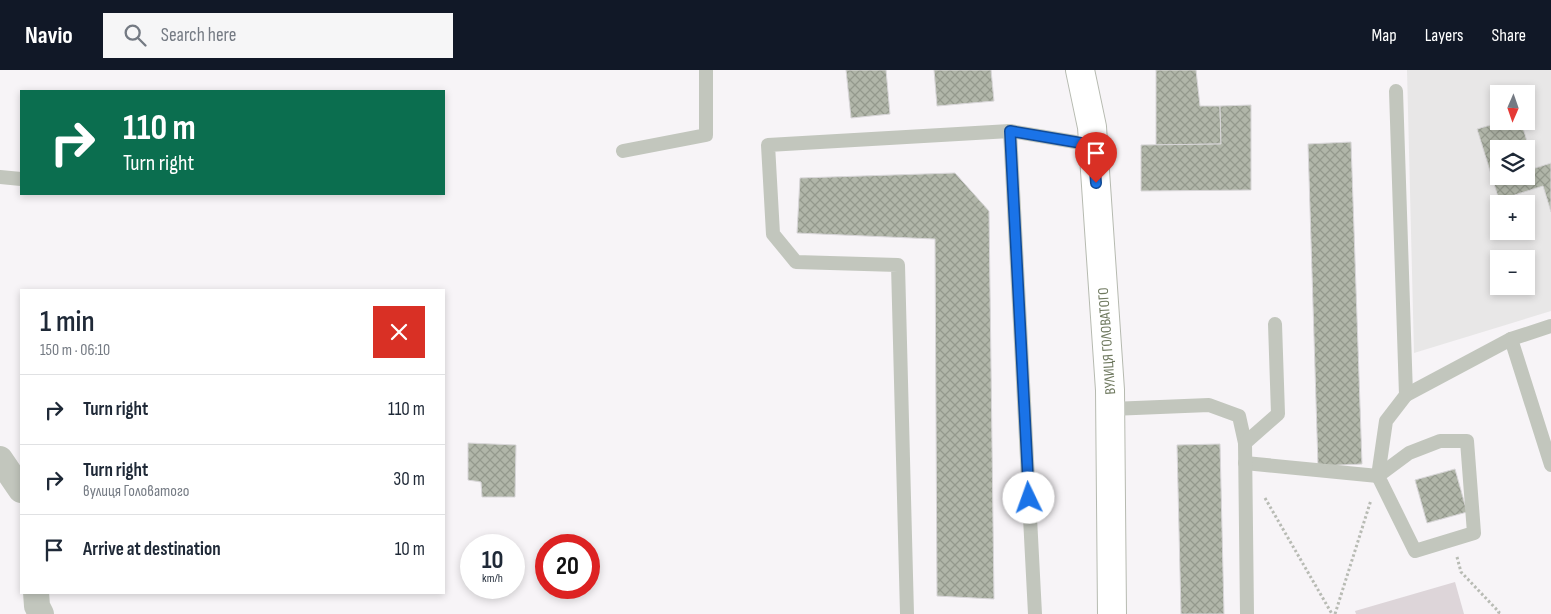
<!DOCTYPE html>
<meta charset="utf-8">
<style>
body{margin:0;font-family:"Sofia Sans Condensed",sans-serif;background:#f6f6f7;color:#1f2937;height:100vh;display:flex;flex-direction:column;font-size:19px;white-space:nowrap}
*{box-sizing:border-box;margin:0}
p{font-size:16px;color:#747a83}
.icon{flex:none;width:28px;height:28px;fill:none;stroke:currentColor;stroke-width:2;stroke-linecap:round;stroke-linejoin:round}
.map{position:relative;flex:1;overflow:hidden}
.drawer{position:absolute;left:20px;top:219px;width:425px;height:305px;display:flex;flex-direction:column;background:#fff;border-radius:0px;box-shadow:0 2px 8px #0003}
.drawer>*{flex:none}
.banner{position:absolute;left:20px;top:20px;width:425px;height:105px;border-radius:0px;box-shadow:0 2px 8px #0003;background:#0b6e4f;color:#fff;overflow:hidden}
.needle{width:32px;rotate:182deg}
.fabs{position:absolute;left:1490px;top:15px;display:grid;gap:10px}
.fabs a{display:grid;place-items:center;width:45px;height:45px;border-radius:0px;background:#fff;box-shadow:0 2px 8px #0003;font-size:25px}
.speed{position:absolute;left:460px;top:464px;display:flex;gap:10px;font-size:25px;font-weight:700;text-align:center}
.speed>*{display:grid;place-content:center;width:65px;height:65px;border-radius:50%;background:#fff;box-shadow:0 2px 8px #0003;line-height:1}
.speed small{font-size:12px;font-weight:400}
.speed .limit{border:8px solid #d22;background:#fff;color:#111}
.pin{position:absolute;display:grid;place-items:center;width:42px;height:42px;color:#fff;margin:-51px -21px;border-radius:50% 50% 50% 0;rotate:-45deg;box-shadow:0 0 5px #0007}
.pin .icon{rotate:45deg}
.me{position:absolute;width:55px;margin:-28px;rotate:357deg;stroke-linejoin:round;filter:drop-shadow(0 0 4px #0008)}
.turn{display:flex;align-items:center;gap:18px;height:105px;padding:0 20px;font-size:22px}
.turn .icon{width:65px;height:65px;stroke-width:2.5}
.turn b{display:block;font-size:35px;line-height:42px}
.round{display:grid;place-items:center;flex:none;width:52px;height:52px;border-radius:0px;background:#f6f6f7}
.headline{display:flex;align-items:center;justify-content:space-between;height:85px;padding:0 20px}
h1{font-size:30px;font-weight:600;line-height:38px}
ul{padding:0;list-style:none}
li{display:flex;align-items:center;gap:15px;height:70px;padding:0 20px;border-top:1px solid #e0e1e3}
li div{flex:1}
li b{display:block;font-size:19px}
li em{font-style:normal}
header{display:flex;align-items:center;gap:30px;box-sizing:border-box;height:70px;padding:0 25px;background:#111827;color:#fff}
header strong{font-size:24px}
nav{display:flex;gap:28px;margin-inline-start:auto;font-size:18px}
.search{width:350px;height:45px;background:#f6f6f7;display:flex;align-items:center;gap:12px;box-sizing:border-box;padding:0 18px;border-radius:0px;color:#747a83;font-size:19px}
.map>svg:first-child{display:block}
.built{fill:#e8e7e7;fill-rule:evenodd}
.park{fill:#ddd5d9}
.building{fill:url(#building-cross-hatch);stroke:#d8d6d8;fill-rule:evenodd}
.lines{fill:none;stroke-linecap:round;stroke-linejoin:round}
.secondary-casing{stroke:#b6bab0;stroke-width:30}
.path{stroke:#b8bbb4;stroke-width:3;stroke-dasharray:2.5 2.5;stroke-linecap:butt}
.lane{stroke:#c2c6bd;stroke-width:14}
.street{stroke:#c2c6bd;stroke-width:26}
.secondary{stroke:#fff;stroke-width:28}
.route-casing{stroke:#114b97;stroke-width:12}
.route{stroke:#1a73e8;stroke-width:9}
.labels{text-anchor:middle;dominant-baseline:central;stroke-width:5;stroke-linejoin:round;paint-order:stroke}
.street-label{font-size:15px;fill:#6e785e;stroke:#fff}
</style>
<header>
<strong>Navio</strong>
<div class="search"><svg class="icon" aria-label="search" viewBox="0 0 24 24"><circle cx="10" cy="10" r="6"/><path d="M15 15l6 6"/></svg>Search here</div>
<nav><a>Map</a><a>Layers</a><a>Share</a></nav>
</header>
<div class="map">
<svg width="1551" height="544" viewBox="0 0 1551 544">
<defs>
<pattern id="building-cross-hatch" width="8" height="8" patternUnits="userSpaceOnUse" patternTransform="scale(1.25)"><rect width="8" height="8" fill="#b1b6a9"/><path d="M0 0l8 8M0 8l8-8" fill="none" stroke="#94998d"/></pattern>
</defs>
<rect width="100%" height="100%" fill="#f7f4f7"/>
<path class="built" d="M1407 0H1551V241L1414 283ZM1499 24H1526V51H1499ZM1499 79H1526V106H1499ZM1499 134H1526V161H1499ZM1499 189H1526V216H1499Z"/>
<polygon class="park" points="1455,512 1464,544 1356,544 1355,541"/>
<g class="building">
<polygon points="846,0 886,0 890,44 851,48"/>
<polygon points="934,0 991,0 994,31 937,36"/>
<polygon points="1156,0 1196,0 1200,36 1220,36 1221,74 1156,75"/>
<polygon points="1251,35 1251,120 1141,121 1141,75 1221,74 1220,36"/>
<path d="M1504 51H1521L1535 98 1551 93V142L1543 116 1499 130 1477 59ZM1499 79H1526V106H1499Z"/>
<polygon points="1351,72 1362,394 1318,396 1308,74"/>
<polygon points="955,103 989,141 994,529 937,526 935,169 797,163 800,108"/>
<polygon points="468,373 516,375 515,427 482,427 481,412 468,410"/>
<polygon points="1220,374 1224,544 1181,544 1177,375"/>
<polygon points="1455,399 1467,442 1427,453 1415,410"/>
</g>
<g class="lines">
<defs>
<polyline id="secondary" points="1080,0 1092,57 1110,320 1112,544"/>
</defs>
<use href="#secondary" class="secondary-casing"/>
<g class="path">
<polyline points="1265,428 1332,544"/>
<polyline points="1457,487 1461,502 1499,542 1498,544"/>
<polyline points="1335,544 1371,430"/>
</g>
<g class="lane">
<polyline points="1010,61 1093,75"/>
<polyline points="623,81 706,65 706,0"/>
<polyline points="0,107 21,109"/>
<polyline points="1511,269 1551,395"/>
<polyline points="1406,325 1511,269 1551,256"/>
<polyline points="1111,339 1209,335 1239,346 1245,373"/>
<polygon points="1440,371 1467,371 1474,463 1415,481 1378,406 1409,383"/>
<polyline points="1245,393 1378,406 1386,351 1406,325 1396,21"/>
<polyline points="907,544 898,195 796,192 773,164 768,75 1010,61 1035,544"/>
<polyline points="1247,544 1245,373 1278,344 1275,254"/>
</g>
<g class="street">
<polyline points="0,389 21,420"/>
<polyline points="36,522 37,536 41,544"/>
</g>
<use href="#secondary" class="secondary"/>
</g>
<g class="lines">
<defs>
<polyline id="route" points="1029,428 1010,61 1093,75 1096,113"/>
</defs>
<use href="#route" class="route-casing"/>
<use href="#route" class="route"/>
</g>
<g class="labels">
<g class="street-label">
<text transform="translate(1107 271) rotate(-94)">ВУЛИЦЯ ГОЛОВАТОГО</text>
</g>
</g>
</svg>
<div class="fabs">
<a><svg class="needle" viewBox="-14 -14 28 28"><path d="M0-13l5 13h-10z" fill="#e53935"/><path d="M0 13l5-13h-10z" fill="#747a83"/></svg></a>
<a><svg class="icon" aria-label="layers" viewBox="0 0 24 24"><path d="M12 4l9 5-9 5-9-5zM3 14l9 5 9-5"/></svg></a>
<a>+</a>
<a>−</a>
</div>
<div class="speed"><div>10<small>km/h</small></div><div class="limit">20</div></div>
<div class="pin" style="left:1096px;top:113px;background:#d93025"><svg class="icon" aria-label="arrive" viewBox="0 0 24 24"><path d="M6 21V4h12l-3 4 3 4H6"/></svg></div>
<svg class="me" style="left:1029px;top:428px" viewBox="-20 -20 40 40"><circle r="19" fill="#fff"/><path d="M0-13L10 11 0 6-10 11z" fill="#1a73e8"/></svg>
<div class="banner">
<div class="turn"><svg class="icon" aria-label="right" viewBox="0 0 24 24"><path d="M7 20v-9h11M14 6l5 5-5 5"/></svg><div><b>110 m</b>Turn right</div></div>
</div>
<section class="drawer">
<div class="headline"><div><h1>1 min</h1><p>150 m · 06:10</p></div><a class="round" style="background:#d93025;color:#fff"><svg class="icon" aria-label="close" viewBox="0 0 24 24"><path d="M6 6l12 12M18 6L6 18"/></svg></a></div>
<ul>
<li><svg class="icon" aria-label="right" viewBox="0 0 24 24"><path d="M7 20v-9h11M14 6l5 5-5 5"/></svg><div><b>Turn right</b></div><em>110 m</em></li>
<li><svg class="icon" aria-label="right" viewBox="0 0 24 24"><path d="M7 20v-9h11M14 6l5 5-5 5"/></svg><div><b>Turn right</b><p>вулиця Головатого</p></div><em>30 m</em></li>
<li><svg class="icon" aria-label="arrive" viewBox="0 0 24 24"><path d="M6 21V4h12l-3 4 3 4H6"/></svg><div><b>Arrive at destination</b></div><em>10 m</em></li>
</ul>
</section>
</div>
